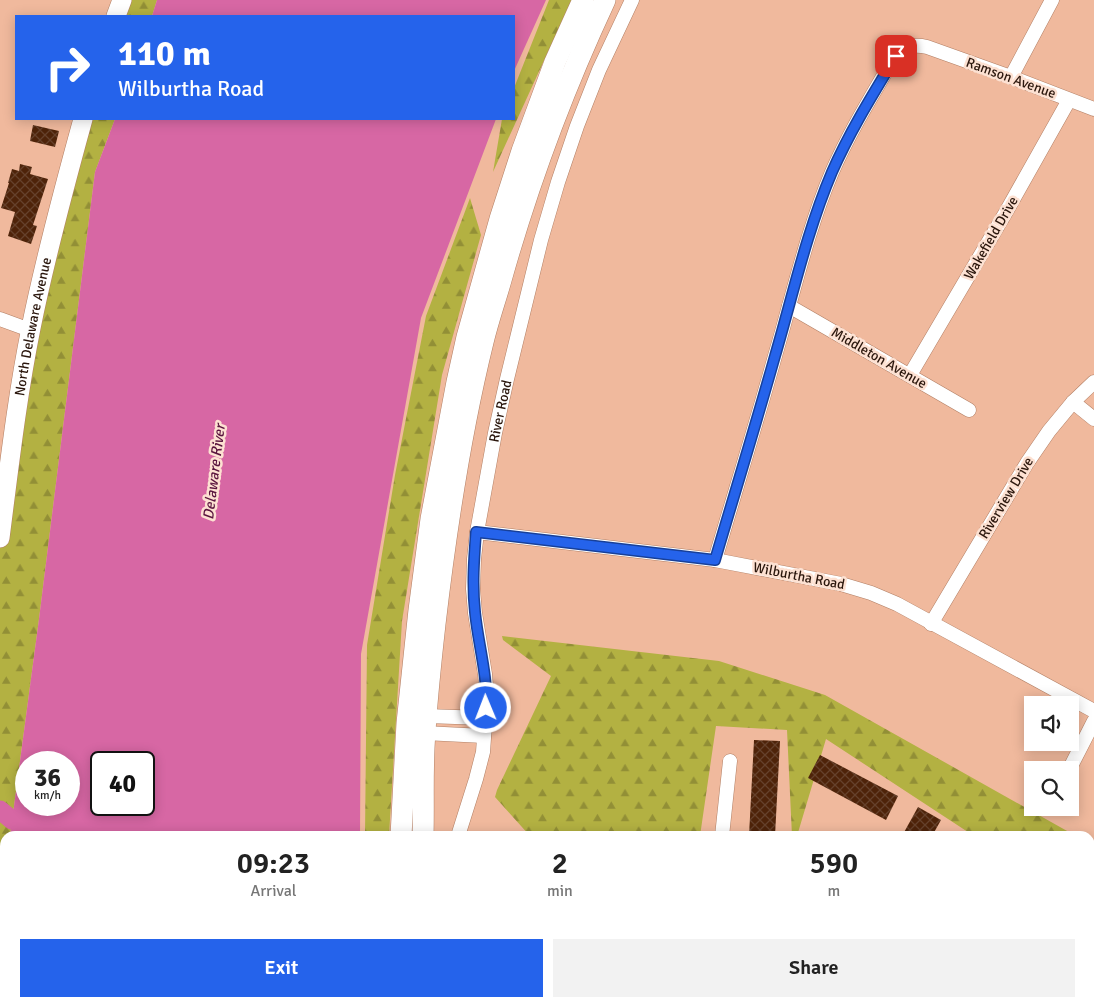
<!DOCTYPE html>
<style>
body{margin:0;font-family:Signika,sans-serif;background:#f2f2f2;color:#222;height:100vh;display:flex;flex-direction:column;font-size:19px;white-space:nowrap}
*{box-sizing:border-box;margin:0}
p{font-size:16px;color:#767676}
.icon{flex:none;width:28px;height:28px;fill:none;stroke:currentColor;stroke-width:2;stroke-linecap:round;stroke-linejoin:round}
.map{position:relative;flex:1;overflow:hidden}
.panel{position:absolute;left:0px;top:831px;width:1095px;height:176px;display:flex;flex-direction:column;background:#fff;border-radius:15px 15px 0 0;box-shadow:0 2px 12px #0003}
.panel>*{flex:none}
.top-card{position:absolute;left:15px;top:15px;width:500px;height:105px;border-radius:0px;box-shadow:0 2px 12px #0003;background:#2563eb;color:#fff;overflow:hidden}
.tools{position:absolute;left:1024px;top:696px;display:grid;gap:10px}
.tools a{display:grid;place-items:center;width:55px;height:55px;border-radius:0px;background:#fff;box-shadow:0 2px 12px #0003;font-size:25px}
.speed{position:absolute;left:15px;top:751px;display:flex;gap:10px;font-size:25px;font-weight:700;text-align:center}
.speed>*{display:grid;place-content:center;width:65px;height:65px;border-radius:50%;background:#fff;box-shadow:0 2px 12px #0003;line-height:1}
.speed small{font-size:12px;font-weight:400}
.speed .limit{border:2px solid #111;border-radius:8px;background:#fff;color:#111}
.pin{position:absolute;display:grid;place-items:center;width:42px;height:42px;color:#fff;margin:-21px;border-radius:10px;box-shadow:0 2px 8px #0006}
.me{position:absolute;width:55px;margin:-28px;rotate:359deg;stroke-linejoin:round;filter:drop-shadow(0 0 4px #0008)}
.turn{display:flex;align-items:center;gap:18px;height:105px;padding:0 20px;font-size:22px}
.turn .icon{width:65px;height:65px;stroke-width:2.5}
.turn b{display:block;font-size:35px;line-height:42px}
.eta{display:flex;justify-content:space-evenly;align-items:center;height:85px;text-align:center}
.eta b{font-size:30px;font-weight:600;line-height:35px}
.primary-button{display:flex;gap:10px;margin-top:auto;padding:10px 20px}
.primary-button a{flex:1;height:58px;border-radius:0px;background:#2563eb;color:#fff;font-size:20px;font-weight:600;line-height:58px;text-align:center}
.primary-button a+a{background:#f2f2f2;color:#222}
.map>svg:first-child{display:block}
.forest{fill:url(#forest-firs)}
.water{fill:#d767a4;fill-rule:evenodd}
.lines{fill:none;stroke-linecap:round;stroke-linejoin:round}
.river{stroke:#d767a4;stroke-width:19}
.building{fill:url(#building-cross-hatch)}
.minor-casing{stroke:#b27f64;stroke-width:15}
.major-casing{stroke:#b27f64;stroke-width:20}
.highway-casing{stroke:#b27f64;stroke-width:22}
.minor{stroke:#fff;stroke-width:14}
.major{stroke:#fff;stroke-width:19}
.highway{stroke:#fff;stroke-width:21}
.route-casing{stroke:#184099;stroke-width:12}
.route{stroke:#2563eb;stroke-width:9}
.labels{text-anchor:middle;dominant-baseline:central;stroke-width:5;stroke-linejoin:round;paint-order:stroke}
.street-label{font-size:14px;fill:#2b170d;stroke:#fde1d2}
.water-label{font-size:15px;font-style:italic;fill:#5a143e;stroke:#fde1d2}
</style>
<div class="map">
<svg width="1094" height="1007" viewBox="0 0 1094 1007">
<defs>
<pattern id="forest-firs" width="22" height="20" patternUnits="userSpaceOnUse" patternTransform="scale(1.25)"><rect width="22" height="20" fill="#b3b142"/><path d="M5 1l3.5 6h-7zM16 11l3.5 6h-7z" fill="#928f36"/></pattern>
<pattern id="building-cross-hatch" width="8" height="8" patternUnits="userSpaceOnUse" patternTransform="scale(1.25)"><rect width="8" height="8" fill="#4e2309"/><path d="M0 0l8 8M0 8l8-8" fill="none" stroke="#65412c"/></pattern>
</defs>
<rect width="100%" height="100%" fill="#f0b99d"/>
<g class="forest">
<polygon points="122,0 157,0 152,16 116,16"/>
<polygon points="549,0 573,0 563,19 493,172 502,119 514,119 514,88"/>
<polygon points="83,119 115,119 95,172 39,619 10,836 5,836 5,891 2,1007 0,1007 0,548 30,330"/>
<polygon points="470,198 481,235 442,375 402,621 389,836 365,836 367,645 395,475 426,316"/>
<polygon points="502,636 719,661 825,695 1076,836 974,836 826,739 797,836 792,836 787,730 716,726 700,836 530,836 495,797 497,790 551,676 503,640"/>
<polygon points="1090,844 1094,846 1094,874 1090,873"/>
<polygon points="1094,943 1094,1007 1082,1007 1082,1003 1090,1002 1090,964"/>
<polygon points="704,1002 705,1007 534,1007 534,1002"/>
<polygon points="365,1003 386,1003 387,1007 365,1007"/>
</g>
<g class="water">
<polygon points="157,0 546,0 514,71 514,16 152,16"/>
<path d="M115 119H496L421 318 361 654 360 836H10L39 619 95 172ZM26 762H69V805H26ZM101 762H144V805H101Z"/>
<polygon points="5,891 5,1002 360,1002 360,1007 2,1007"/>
</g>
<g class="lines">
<polyline class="river" points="0,810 12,820 59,836"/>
</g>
<g class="building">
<polygon points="33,125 59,131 55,147 30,141"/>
<polygon points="20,164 32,167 30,174 48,179 33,225 37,226 31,244 8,236 15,212 1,208 9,183 8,183 12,169 19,171"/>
<polygon points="754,740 780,741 775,836 749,836"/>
<polygon points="820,755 898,796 886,820 808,778"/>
<polygon points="918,807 941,820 932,836 902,836"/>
</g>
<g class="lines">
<defs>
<g id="minor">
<polyline points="1011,77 1052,0"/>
<polyline points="789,306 969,410"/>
<polyline points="0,319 30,330"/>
<polyline points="910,375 1006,212 1069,100"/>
<polyline points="1073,402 1094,419"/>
<polyline points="477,532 715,560 841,584 871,593 897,604 1094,711"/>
<path d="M715 560C735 492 756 424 775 356 793 295 807 231 832 172 850 131 873 94 895 56 906 46 914 44 927 47L1011 77 1094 109"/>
<polyline points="931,624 1027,463 1049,431 1073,402 1094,382"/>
<polyline points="419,719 426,716 485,718"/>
<polyline points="418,730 424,733 484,736"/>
<polyline points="1069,770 1094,721"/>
<path id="s1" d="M458 836 476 779 483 752 487 697 485 674 475 613 473 589 474 559 477 532 495 433 507 379 541 240 558 182 577 126 599 70 632 0"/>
<polyline points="722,836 730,761"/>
<polyline points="446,1007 447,1002"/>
<polyline points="716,1007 716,1002"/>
<polyline points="926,1007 927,1002"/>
</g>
<g id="major">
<polyline points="116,16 122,0"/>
<path id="s2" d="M0 538C9 468 17 397 31 328 45 258 64 188 83 119"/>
</g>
<g id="highway">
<polyline points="401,836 407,723 419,610 431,519 457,382 467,337 500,219 522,151 555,62 583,0"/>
<path d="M423 836C424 802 422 767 425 732 427 696 431 660 435 624 446 530 460 435 483 342 488 321 495 301 501 280 528 184 563 90 605 0"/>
<polyline points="400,1002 400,1007"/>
<polyline points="422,1002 422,1007"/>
</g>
</defs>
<use href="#minor" class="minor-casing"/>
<use href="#major" class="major-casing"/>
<use href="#highway" class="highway-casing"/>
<use href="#minor" class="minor"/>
<use href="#major" class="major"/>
<use href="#highway" class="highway"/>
</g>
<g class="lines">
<defs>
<path id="route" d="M486 708C488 675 478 644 475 612 472 585 474 559 476 532L715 560C735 492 756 424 775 356 793 294 807 231 832 172 850 131 873 94 896 56"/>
</defs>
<use href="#route" class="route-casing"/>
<use href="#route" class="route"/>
</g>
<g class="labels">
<g class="street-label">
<text transform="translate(1011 78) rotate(20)">Ramson Avenue</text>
<text transform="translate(991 238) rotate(-60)">Wakefield Drive</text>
<text stroke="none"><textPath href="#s2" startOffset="214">North Delaware Avenue</textPath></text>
<text transform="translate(879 358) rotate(30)">Middleton Avenue</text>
<text stroke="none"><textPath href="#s1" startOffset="432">River Road</textPath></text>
<text transform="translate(1006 498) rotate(-59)">Riverview Drive</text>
<text transform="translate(799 576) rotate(11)">Wilburtha Road</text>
</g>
<g class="water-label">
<text transform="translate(214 472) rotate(-83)">Delaware River</text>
</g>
</g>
</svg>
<div class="tools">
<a><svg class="icon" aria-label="sound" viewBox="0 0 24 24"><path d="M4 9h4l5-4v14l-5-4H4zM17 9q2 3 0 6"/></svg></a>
<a><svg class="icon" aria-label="search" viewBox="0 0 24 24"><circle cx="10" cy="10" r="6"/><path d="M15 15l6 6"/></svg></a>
</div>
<div class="speed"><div>36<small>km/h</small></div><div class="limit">40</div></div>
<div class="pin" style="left:896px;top:56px;background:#d93025"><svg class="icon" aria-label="arrive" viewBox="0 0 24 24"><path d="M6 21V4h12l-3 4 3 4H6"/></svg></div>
<svg class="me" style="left:486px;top:708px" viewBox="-20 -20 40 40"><circle r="17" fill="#2563eb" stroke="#fff" stroke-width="3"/><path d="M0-11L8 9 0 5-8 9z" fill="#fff"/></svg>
<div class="top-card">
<div class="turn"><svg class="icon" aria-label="right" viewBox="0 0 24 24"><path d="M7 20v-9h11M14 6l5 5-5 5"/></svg><div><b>110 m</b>Wilburtha Road</div></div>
</div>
<section class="panel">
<div class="eta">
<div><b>09:23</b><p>Arrival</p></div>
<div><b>2</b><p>min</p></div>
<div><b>590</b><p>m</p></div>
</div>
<div class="primary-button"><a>Exit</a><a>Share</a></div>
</section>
</div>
